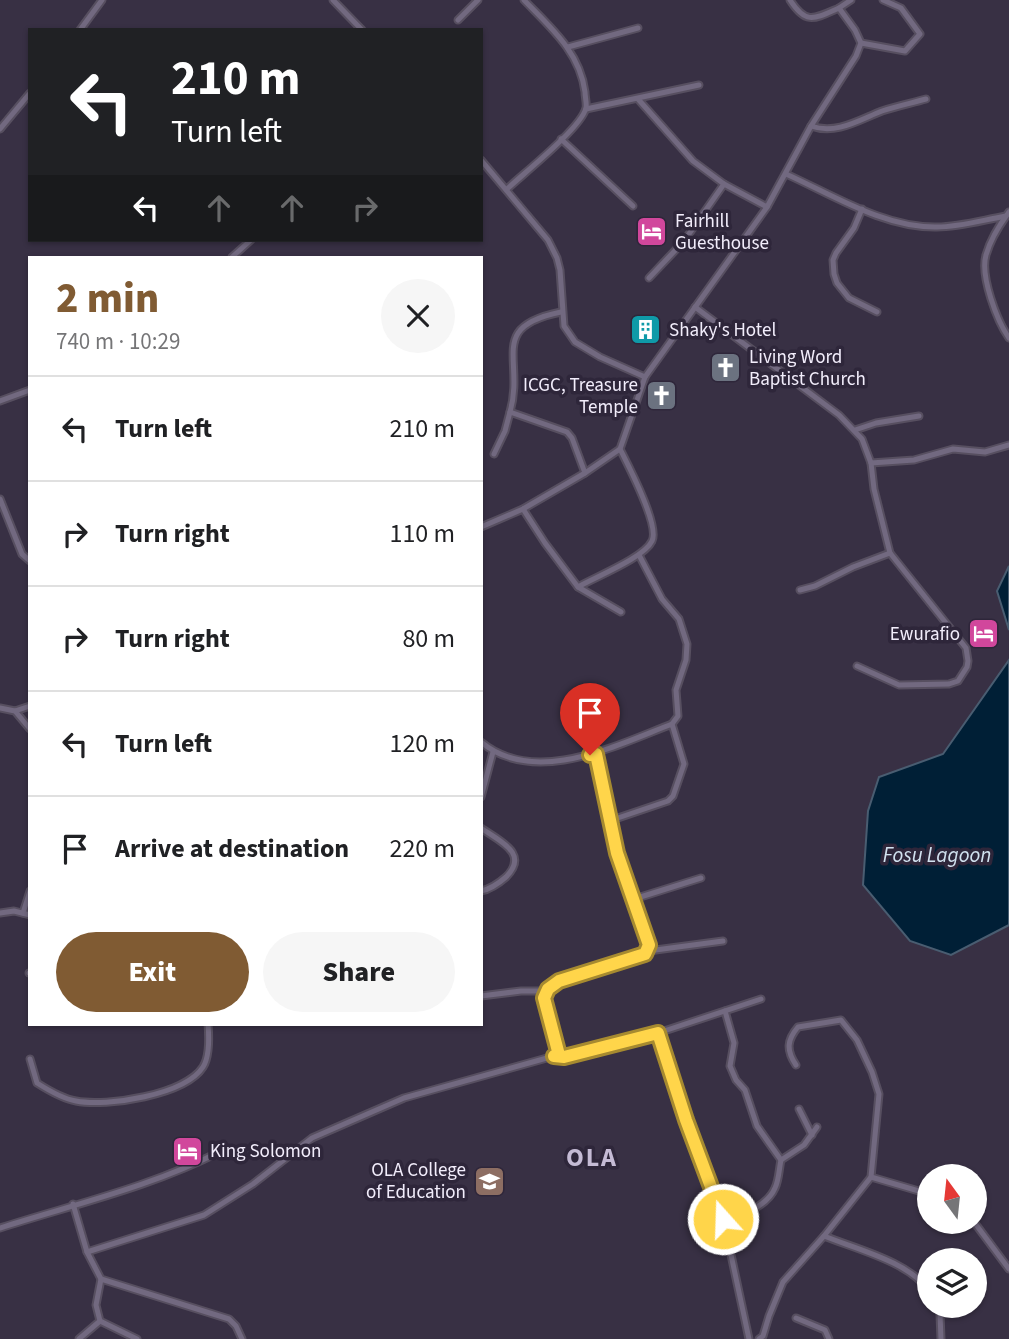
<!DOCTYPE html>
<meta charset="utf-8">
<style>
body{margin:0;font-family:"Source Sans 3",sans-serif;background:#f6f6f6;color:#202124;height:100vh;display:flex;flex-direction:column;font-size:26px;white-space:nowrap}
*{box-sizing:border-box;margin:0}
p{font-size:23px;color:#757577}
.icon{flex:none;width:38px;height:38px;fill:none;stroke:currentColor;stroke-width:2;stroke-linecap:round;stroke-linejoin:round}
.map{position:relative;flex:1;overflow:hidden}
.drawer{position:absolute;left:28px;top:256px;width:455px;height:770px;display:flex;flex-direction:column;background:#fff;border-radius:0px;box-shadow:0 2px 5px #0004}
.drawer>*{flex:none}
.guide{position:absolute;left:28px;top:28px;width:455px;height:214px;border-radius:0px;box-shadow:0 2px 5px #0004;background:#202124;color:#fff;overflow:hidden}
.needle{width:46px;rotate:345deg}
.controls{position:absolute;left:917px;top:1164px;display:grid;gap:14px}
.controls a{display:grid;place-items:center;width:70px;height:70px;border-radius:50%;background:#fff;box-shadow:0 2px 5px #0004;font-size:35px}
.pin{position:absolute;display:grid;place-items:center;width:60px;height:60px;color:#fff;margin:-72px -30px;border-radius:50% 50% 50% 0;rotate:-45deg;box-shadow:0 0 7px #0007}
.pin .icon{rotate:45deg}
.me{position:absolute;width:77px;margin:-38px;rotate:340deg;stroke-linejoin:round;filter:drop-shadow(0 0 5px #0008)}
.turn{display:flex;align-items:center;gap:24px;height:147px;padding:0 28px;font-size:32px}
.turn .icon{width:91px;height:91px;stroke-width:2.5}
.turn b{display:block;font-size:49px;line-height:60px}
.lanes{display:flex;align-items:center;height:66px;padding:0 28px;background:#0003;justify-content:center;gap:35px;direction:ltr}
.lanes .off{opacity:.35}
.round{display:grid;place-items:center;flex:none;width:74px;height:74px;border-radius:37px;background:#f6f6f6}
.summary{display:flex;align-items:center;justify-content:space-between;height:119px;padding:0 28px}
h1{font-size:42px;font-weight:800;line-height:52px;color:#805b33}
.cta{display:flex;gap:14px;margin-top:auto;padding:14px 28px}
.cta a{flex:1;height:80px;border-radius:42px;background:#805b33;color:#fff;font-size:28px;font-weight:800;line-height:80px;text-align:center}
.cta a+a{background:#f6f6f6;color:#202124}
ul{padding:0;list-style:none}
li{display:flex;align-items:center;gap:21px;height:105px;padding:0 28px;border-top:2px solid #e0e0e0}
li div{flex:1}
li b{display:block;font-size:26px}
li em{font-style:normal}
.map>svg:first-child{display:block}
.water{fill:#001f36;stroke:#495d71;stroke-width:2}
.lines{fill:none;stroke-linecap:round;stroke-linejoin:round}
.minor-casing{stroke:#574f60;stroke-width:9}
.minor{stroke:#726980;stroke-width:5}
.route-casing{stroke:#a68a30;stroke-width:18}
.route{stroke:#ffd54a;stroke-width:12}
.labels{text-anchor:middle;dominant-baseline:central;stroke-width:7;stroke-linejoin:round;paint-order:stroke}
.poi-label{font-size:19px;fill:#f2edfb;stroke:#2e263a;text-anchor:start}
.water-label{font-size:21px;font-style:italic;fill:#d2e2f0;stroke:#2e263a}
.district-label{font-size:26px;font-weight:bold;letter-spacing:2px;fill:#c5bbd5;stroke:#2e263a}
</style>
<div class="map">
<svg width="1009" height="1339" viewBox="0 0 1009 1339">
<rect width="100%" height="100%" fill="#383044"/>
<g class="water">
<polygon points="1009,566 1009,630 997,591"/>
<polygon points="1009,660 1009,925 951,955 910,941 863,885 868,811 879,777 943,754"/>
</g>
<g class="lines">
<defs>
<g id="minor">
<polyline points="333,0 362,30"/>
<path d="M790 0C806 25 814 19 839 8"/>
<polyline points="458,20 478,0"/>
<polyline points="80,30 102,0"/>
<polyline points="861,43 905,51 920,34 901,8 883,0"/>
<polyline points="568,47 638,28"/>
<polyline points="638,99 693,161 724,184 767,207"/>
<polyline points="586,109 699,85"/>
<path d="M811 126C836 135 859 120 882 111 897 106 912 103 926 99"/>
<polyline points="0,129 30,93"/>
<polyline points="561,139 633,206"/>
<polyline points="481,160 548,240 557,258 560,270 564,326 575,342 600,357 645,377"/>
<path d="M786 174C833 195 884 228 937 227 960 227 983 220 1006 216"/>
<path d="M507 189C524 173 581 128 586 108 587 104 585 97 585 92 580 52 550 27 524 0"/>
<polyline points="862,209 854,228 836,253 833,260 834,274 837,283 849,298 877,312"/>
<path d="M1009 212C1000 224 990 241 986 255 980 276 997 321 1009 338"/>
<polyline points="232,257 251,240"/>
<polyline points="649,278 684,241 724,184"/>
<polyline points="695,307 839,415 862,439 871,463 874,489 890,553 966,648 968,661 967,667 958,681 949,684 899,685 857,666"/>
<polyline points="0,401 30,390"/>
<path d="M510 412C525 359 487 327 561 312"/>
<polyline points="855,430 876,423 919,416"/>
<polyline points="494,454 505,431 510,412 567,432 572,438 585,473"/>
<polyline points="871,463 914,460 953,449 985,452 1009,445"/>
<polyline points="0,499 22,554 30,561"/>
<polyline points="523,509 545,543 578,587 621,612"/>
<polyline points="481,527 523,509 585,473 620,449 645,377 767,207 811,126 856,56 861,43 855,30 839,8 851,0"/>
<polyline points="639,555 662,599 679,619 687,644 686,660 676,690 678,716 672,724"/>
<path d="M578 587C595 577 644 558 652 541 660 526 628 465 620 449"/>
<polyline points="800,590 815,586 853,567 890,553"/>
<polyline points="0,708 15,711 30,729"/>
<polyline points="15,711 30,706"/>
<path d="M481 742C535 787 617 745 672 724L684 764 673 796 668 801 609 821"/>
<polyline points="481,797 493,752"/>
<path d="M481 828C499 841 530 853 506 877 498 884 491 889 481 891"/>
<polyline points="634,899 701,878"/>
<polyline points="0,913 14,911 30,915"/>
<polyline points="23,913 30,891"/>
<polyline points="648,951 723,941"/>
<polyline points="29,973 30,973"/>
<polyline points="481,996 521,991 546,991"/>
<polyline points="725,1011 734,1043 730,1066 736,1080 745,1090 757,1126 781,1160"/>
<polyline points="658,1033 686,1120 724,1222 749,1339"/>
<polyline points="556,1056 559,1054 544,998 548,989 559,981 645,954 649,945 617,853 596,754"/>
<path d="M30 1059 37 1083C48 1090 64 1099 76 1101 107 1107 185 1095 203 1067 210 1056 209 1036 208 1024"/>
<polyline points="799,1109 812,1135"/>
<polyline points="871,1177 929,1194"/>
<polyline points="73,1204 87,1252 101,1279 229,1319 236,1326 242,1339"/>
<path d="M724 1222C741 1215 767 1207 775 1188 779 1180 779 1169 781 1160L804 1145 817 1127"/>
<polyline points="974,1222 1009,1269"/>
<path d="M0 1228C75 1204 151 1187 221 1151"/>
<path d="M824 1236C856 1249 910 1262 929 1291"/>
<polyline points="87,1252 204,1215 253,1184 312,1138 404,1098 554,1056 564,1057 658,1033 761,999"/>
<polyline points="101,1279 96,1305 100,1321 137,1339"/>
<polyline points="937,1306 940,1314 941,1339"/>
<polyline points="796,1318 825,1330 829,1339"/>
<polyline points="79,1339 100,1321"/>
<path d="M759 1339 763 1336 769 1316 783 1282 824 1236 871 1177 879 1094 872 1072 857 1040 841 1020 798 1027C787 1040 786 1050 796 1065"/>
</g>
</defs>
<use href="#minor" class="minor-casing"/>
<use href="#minor" class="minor"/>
</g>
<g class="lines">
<defs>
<polyline id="route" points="590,755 596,754 617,853 649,945 645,954 559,981 548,989 544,998 559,1055 554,1056 564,1057 658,1033 686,1120 723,1219"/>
</defs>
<use href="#route" class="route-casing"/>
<use href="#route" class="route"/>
</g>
<defs>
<symbol id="hotel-square" viewBox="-11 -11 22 22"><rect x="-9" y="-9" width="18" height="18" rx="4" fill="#d1479c" stroke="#2e263a"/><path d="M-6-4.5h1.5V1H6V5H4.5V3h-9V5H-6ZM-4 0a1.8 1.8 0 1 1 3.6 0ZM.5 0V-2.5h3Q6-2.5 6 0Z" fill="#fff"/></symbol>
<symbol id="building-square" viewBox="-11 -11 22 22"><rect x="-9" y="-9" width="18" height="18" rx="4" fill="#0f9aa8" stroke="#2e263a"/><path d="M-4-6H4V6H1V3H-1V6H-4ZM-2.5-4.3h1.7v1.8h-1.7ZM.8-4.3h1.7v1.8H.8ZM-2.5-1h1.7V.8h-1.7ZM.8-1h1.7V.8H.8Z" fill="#fff"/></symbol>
<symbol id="church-square" viewBox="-11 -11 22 22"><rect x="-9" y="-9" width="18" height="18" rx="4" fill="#6b7280" stroke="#2e263a"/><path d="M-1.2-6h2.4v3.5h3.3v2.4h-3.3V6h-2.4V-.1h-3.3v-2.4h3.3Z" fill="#fff"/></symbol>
<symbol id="university-square" viewBox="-11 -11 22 22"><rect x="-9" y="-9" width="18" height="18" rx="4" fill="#8d6e63" stroke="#2e263a"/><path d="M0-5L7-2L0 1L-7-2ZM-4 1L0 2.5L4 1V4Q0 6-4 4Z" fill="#fff"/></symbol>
</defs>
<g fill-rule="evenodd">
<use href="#hotel-square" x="634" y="214" width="35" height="35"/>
<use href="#building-square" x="628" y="312" width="35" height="35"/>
<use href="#church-square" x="708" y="350" width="35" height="35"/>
<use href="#church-square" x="644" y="378" width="35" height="35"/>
<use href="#hotel-square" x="966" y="616" width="35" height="35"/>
<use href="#hotel-square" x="170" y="1134" width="35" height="35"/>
<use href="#university-square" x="472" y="1164" width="35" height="35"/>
</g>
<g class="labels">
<g class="poi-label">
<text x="675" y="221">Fairhill<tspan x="675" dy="22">Guesthouse</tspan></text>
<text x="669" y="330">Shaky's Hotel</text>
<text x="749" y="357">Living Word<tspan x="749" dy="22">Baptist Church</tspan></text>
<text x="638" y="385" text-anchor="end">ICGC, Treasure<tspan x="638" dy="22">Temple</tspan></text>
<text x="960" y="634" text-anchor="end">Ewurafio</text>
<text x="210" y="1151">King Solomon</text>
<text x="466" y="1170" text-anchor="end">OLA College<tspan x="466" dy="22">of Education</tspan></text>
</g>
<g class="water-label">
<text x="937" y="855">Fosu Lagoon</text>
</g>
<g class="district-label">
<text x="592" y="1157">OLA</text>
</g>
</g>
</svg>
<div class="controls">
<a><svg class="needle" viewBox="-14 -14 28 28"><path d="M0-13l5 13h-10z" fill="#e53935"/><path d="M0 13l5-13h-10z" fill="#757577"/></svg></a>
<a><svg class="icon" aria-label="layers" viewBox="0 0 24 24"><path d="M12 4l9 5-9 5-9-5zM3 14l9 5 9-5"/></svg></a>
</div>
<div class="pin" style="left:590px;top:755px;background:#d93025"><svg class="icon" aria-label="arrive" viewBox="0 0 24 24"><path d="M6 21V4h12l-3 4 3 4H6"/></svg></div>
<svg class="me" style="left:723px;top:1219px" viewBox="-20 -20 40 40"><circle r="17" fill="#ffd54a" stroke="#fff" stroke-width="3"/><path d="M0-11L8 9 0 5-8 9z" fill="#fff"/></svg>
<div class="guide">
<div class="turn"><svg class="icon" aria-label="left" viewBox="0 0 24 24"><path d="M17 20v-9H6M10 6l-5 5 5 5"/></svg><div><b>210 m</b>Turn left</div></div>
<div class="lanes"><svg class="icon" aria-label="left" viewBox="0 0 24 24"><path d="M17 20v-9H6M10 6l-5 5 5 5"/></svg><svg class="icon off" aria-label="ahead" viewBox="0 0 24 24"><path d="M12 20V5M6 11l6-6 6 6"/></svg><svg class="icon off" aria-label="ahead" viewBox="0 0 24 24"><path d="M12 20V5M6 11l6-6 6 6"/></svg><svg class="icon off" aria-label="right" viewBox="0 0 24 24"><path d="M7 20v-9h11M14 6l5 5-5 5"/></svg></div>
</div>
<section class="drawer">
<div class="summary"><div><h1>2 min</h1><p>740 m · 10:29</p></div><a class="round"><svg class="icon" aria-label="close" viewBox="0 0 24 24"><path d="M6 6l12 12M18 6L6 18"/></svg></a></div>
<ul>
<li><svg class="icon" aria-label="left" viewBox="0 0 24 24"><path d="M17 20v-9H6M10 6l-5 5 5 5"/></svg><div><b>Turn left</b></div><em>210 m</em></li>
<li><svg class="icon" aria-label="right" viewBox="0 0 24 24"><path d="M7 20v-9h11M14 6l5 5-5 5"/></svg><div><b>Turn right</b></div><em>110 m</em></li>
<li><svg class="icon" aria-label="right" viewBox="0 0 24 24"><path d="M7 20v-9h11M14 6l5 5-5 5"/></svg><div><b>Turn right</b></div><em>80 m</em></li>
<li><svg class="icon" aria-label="left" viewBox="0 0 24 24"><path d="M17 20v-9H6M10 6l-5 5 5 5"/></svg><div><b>Turn left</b></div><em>120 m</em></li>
<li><svg class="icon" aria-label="arrive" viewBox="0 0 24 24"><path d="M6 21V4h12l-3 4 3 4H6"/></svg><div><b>Arrive at destination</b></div><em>220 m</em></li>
</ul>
<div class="cta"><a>Exit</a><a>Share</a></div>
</section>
</div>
